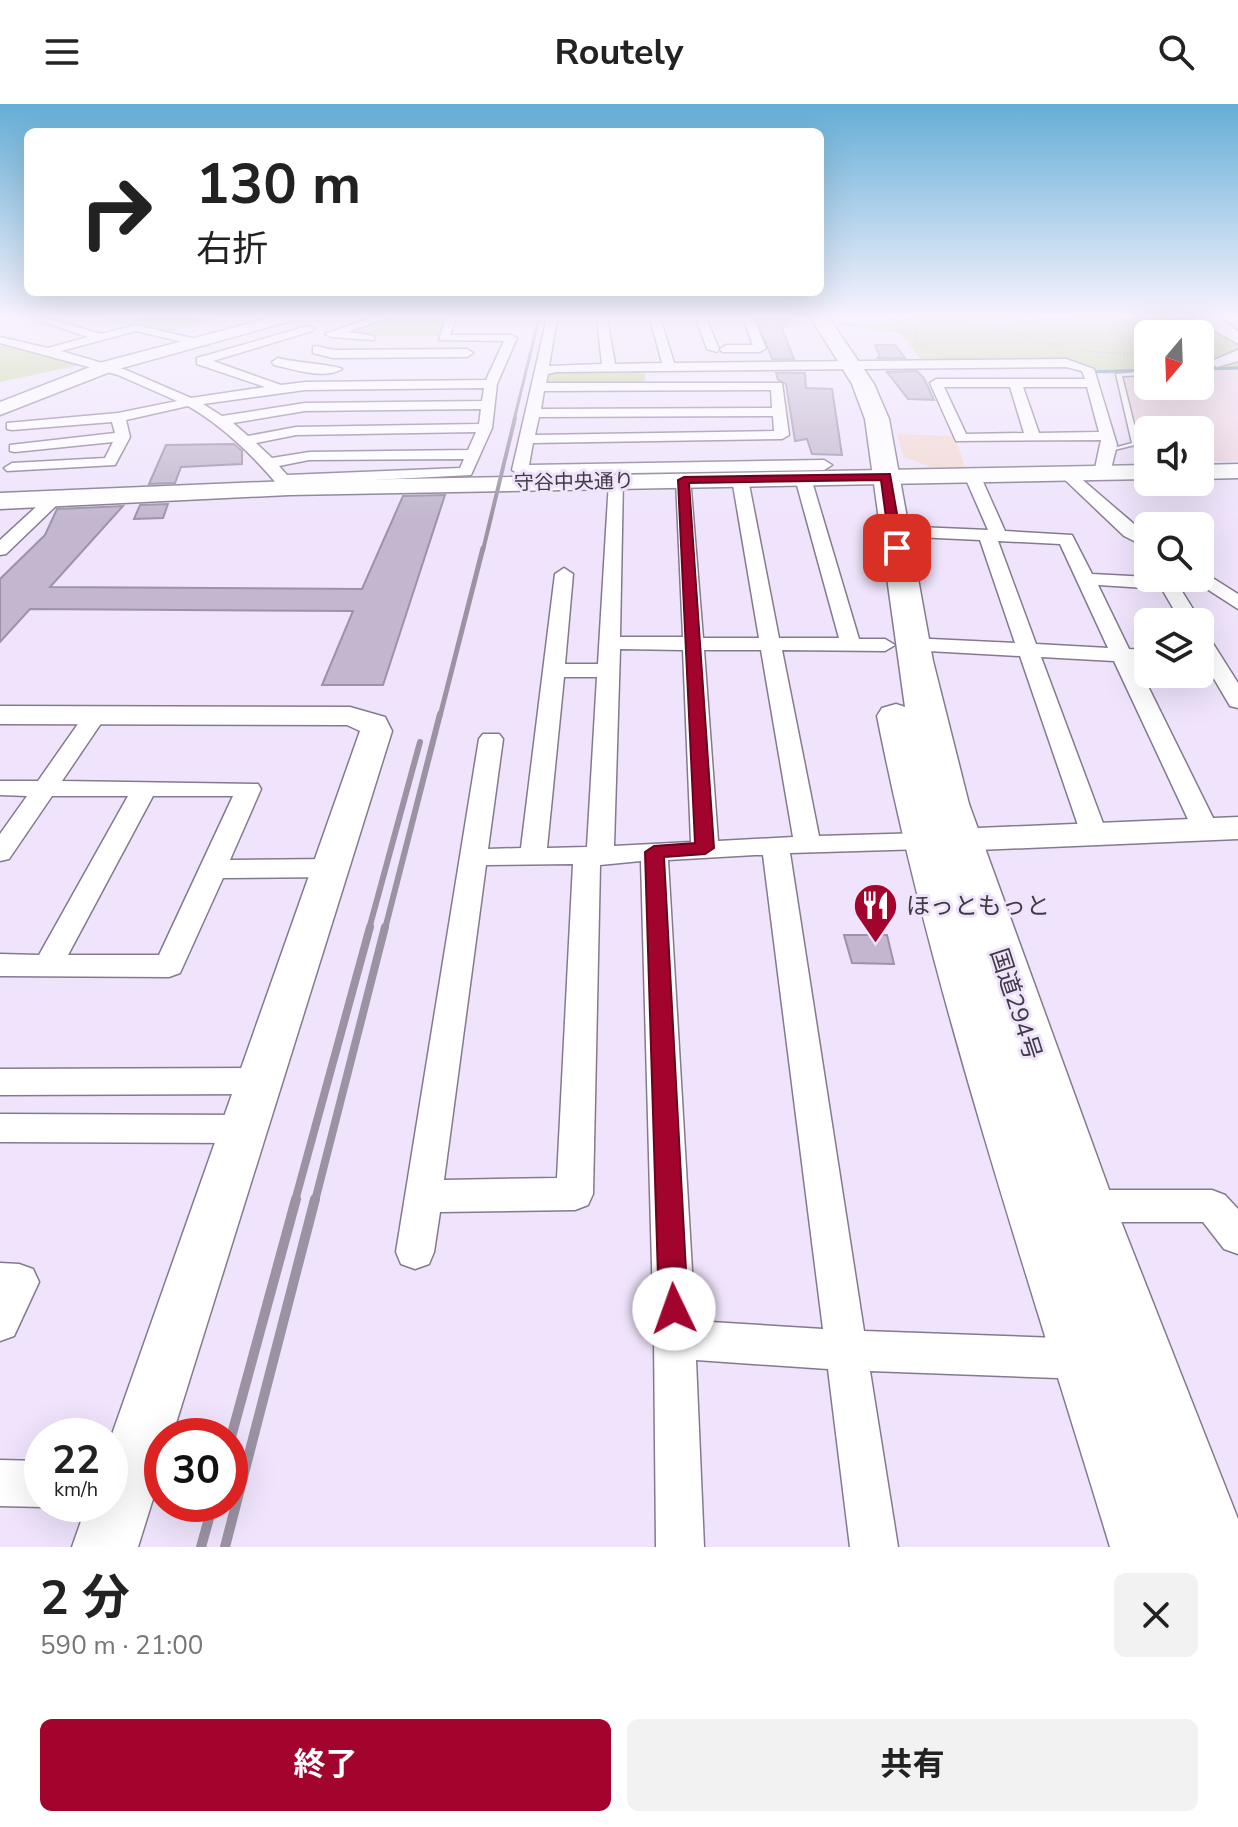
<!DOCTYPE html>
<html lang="ja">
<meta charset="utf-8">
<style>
body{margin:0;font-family:"Nunito Sans","Noto Sans JP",sans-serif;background:#f2f2f2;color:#222;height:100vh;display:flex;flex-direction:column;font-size:30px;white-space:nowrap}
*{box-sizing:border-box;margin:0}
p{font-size:26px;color:#767676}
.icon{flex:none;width:44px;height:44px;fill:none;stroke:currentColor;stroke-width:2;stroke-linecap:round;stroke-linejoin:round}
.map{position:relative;height:1443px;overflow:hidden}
.panel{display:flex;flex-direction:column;background:#fff;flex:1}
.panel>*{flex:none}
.guide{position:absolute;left:24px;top:24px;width:800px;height:168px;border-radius:12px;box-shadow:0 8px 32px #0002;background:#fff;color:#222;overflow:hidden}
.needle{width:52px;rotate:199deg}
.fabs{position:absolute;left:1134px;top:216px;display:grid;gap:16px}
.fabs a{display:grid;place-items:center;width:80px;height:80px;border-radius:12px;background:#fff;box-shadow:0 8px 32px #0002;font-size:40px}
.speed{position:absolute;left:24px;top:1314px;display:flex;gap:16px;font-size:40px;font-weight:700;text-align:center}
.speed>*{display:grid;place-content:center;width:104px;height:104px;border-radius:50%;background:#fff;box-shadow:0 8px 32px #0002;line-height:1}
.speed small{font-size:20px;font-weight:400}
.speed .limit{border:12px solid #d22;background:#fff;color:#111}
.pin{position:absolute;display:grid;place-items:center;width:68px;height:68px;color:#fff;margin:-34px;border-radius:16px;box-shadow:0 4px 12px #0006}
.me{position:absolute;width:88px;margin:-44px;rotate:357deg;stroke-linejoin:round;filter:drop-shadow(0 0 6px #0008)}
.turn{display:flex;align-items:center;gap:28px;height:168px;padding:0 40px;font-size:36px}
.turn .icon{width:104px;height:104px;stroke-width:2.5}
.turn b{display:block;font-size:56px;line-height:68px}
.round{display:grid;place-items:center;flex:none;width:84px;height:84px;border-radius:12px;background:#f2f2f2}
.head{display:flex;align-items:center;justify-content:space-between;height:136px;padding:0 40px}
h1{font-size:48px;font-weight:700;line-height:60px}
.button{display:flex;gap:16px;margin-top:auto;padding:16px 40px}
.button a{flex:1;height:92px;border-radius:12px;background:#a3042d;color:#fff;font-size:32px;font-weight:700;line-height:92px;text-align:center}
.button a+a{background:#f2f2f2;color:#222}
header{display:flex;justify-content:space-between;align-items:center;height:104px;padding:0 40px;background:#fff;font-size:36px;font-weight:700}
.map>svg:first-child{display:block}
.commercial{fill:#f2d9d1}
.education{fill:#efd8e5}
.green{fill:#c0d691}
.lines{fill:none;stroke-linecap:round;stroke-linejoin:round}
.stream{stroke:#3f8697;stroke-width:3}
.building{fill:#c2b7ce;stroke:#9d92a8;stroke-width:2}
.lane-casing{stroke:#847a8f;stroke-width:3}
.street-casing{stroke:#847a8f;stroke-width:3}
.secondary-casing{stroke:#847a8f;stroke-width:3}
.primary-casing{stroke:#847a8f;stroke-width:3}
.highway-casing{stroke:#847a8f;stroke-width:3}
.path{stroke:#aaa2b4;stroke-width:2;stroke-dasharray:2 2;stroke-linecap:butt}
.lane{fill:#fff;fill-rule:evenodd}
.street{fill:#fff;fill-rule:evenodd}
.secondary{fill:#fff;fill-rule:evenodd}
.primary{fill:#fff;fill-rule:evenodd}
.highway{fill:#fff;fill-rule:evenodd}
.rail-far5{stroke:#9b93a4;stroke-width:3}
.rail-far4{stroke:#9b93a4;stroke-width:4}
.rail-far3{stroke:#9b93a4;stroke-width:5}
.rail-far2{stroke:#9b93a4;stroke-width:6}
.rail-far1{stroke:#9b93a4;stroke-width:8}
.rail{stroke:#9b93a4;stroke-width:10}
.route{fill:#a3042d;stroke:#6a031d;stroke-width:2}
.labels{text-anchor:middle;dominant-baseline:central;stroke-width:6;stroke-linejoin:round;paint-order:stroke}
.far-street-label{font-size:20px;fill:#3f3a44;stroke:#efe4fc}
.poi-label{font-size:24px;fill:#3f3a44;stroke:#efe4fc;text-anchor:start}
.street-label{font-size:24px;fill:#3f3a44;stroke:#efe4fc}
</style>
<header><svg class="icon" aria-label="menu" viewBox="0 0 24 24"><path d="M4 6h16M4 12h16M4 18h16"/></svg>Routely<svg class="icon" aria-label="search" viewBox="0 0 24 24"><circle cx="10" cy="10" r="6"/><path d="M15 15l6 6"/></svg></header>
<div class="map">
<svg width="1238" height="1443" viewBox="0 0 1238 1443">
<rect width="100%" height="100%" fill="#efe4fc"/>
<polygon class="commercial" points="897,330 955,332 965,364 931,363 904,353"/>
<polygon class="education" points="1238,267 1238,357 1200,358 1200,326 1148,326 1148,351 1119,270 1148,269 1148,282 1200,282 1200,268"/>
<g class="green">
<polygon points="97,214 223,214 161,230"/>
<polygon points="383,214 446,214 439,232 358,233 337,229"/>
<polygon points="883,214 1202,214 1214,217 1238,236 1238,266 1200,267 1200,230 1148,230 1148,268 1102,270 1066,259 924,260 901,229 839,222 835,217 883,218"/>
<polygon points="0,239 85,260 0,278"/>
<polygon points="644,263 646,283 539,283 542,268"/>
</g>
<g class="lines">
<g class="stream">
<polyline points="144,214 192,215"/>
<polyline points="1200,265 1238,264"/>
<polyline points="1089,268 1148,266"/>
</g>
</g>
<g class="building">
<polygon points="756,214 793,214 782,224 794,255 772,255"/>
<polygon points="875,241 895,241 905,254 876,254 880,253"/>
<polygon points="917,267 924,274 934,296 908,295 887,268"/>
<polygon points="776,269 805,269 806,284 832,285 842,351 812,350 807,335 795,337 786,280 778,276"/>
<polygon points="234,340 242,347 242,360 181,363 175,379 149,380 166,341"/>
<polygon points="445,391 383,581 322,581 353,507 30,505 0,538 0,475 45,431 57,405 123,402 50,483 362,485 403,392"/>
<polygon points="168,400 163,414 134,415 140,401"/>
<polygon points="844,831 887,831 894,860 852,859"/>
</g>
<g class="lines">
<defs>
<g id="lane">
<polygon points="894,214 911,214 896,216"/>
<polygon points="1020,214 1067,214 1022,216"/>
<polygon points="1203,261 1208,268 1200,270 1200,263"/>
<polygon points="1148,267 1148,271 1122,272 1139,340 1106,348 1106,346 1132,339 1116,270"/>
</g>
<g id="street">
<path d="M32 214H47L101 230 136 221 200 236 202 238 196 241 136 227 61 247 126 266 191 294 265 283 197 260V254L308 222 314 225 312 227 213 257 281 281 305 278 486 276 504 237 439 236 446 214H456L450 231H511L517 234 497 280 492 324 471 371 294 380 297 384 289 389 283 387C255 354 226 324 188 302L126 316 130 333 115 361 7 367 4 364 12 359 105 354 113 338 15 348 10 347V341L115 329 112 318 12 326 7 325V319L118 309 177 297 118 271 0 239V233L48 244 88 233ZM484 284 482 297 305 299 222 312 203 300 305 286ZM481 305 479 320 296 323 248 332 233 319 305 307ZM476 328 468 346 309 348 272 354 256 339 296 331ZM464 355 460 364 287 371 279 362 309 356Z"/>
<polygon points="371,214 386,214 348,228 374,232 374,236 331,233 325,230"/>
<path d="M547 214H557L549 262 602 260 597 214H607L615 260 662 259 650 214H660L674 259 1066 255 1094 265 1117 341 1110 369 1102 374 1094 369 1101 336 956 337 930 279 936 275H1085L1082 267 1066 263 556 268 548 270 546 279H782L789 331 782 335 533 339 529 361 824 356 832 361 824 366 565 370 561 381 555 383 547 378 549 370 520 371 512 366ZM944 283H1010L1024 329 966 330ZM1023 283H1087L1099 328 1039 329ZM771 286 772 304 541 305 544 287ZM773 312 774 327 535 331 539 313Z"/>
<polygon points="696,214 706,214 719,245 717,248 707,245"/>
<polygon points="743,214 753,214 766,244 760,248 722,248 720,245 726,241 753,241"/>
<polygon points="317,242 333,246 467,245 473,249 467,253 333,254 313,249 313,243"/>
<path d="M278 254C291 258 336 261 342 265 324 276 293 265 274 261L272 258Z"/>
<polygon points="1066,364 1071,366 1148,432 1148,444 1124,432 1061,372 1061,366"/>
<path d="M972 366 980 371 1005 427 1072 431 1092 470 1168 474 1175 476 1201 518 1200 519 1181 518 1162 485 1098 481 1129 545 1148 546V558H1136L1219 726 1215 732H1197L1193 726 1114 557 1041 553 1107 730 1103 736H1085L1081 730 1020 552 910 546 900 540 910 534 1015 539 980 436 894 432 885 427 894 422 988 426 964 371ZM998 437 1060 440 1108 544 1036 540Z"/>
<path d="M803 369 811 374 859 535H885L895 541 885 547 782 546 819 732 924 729 933 731 937 737 933 743 924 745 790 749 864 1227 1085 1235 1100 1241 1106 1255 1100 1269 1085 1275 870 1267 898 1443H850L828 1265 696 1256 704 1443H656L654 1235 641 757 600 761 593 1090 588 1101 575 1106 440 1108 434 1148 429 1160 415 1165 401 1160 396 1148 479 635 483 630H499L503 635 488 745 521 744 555 470 564 464 573 470 565 560H598L609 377 611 374H623L620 533H683L676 376 678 373H690L703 534H759L732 375 740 370 748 375 779 534H839L795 374ZM620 545 683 546 691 738 614 742ZM704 546H761L793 733 718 737ZM564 573H597L587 743 547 744ZM755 751H763L823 1225 695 1217 668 756ZM573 760 557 1074 444 1076 486 761Z"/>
<polygon points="55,389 61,391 61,397 6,450 0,451 0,436 49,391"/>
<polygon points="1200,466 1238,490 1238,505 1193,476 1200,474"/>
<polygon points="1200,528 1207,530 1238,579 1238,604 1230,602 1200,551"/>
<path d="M95 605 103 607 106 612 62 677 258 680 261 685 230 756 333 755 343 758 347 764 343 770 333 773 223 774 180 869 169 873 0 872V850L39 851 128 692H52L9 755 0 757V730L27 692 0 691V677H38L87 607ZM153 692H233L159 851H68Z"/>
<polygon points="261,964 273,968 278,977 273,986 261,990 0,991 0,965"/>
<polygon points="0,1010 245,1011 257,1015 263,1025 257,1035 245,1039 0,1038"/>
<polygon points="1083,1086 1212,1086 1225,1091 1238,1105 1238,1150 1224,1145 1203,1118 1083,1118 1070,1113 1064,1102 1070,1091"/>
<polygon points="0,1159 19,1160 33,1165 39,1178 14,1232 0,1237"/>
<polygon points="0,1356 42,1357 42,1400 49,1400 42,1403 0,1402"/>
</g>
<g id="secondary">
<polygon points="270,214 294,214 291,217 115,266 0,311 0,298 103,258"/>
<polygon points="1194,214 1219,214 1238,227 1238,240"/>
<polygon points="1238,246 1238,257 1217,263 1209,258"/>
<polygon points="0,602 350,603 385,613 392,627 172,1332 162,1332 162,1366 138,1443 72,1443 87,1400 110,1400 110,1336 360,627 347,621 0,620"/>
<polygon points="1238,713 1238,735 932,748 919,745 914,737 919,729 932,726"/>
</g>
<g id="primary">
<polygon points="1238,360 1238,374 1200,375 1200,361"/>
<polygon points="1148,361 1148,375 289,391 0,405 0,389 289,377"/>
</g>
<path id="highway" d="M811 214H829L874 280 889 315 933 557 969 700 1115 1102 1238 1415V1443H1110C1027 1168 933 894 877 612L882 604 896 600 905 603 865 315 852 280Z"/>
</defs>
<use href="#lane" class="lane-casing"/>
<use href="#street" class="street-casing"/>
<use href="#secondary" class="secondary-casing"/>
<use href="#primary" class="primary-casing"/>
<use href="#highway" class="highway-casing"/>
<g class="path">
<polyline points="1170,214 1183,218"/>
<polyline points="922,218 1013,221"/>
<polyline points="846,219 885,220"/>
<polyline points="981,221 1061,242"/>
<polyline points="1074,223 1121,222 1150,214"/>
<polyline points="1124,223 1160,230"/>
<polyline points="914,225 917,226 916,239 921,243"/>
<polyline points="1200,246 1205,234"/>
<polyline points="1083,247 1148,251"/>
<polyline points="1134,248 1148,247"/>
</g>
<use href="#lane" class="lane"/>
<use href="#street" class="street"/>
<use href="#secondary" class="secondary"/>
<use href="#primary" class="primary"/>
<use href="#highway" class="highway"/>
<polyline class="rail-far5" points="514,316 539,214"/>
<polyline class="rail-far4" points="483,446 515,314"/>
<polyline class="rail-far3" points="440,612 483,444"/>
<g class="rail-far2">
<polyline points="369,825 420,638"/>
<polyline points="385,825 440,610"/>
</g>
<g class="rail-far1">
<polyline points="295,1097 370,823"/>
<polyline points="315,1097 385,823"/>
</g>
<g class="rail">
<polyline points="230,1337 296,1095"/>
<polyline points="201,1443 213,1400"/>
<polyline points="225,1443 315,1095"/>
</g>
</g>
<linearGradient id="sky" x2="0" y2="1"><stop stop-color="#64aed6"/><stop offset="0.51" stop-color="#f8f3fe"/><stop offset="1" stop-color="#f8f3fe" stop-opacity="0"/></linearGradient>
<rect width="1238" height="416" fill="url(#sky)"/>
<polygon class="route" points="890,370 903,444 897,448 890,444 881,376 689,379 714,744 705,750 664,753 688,1205 684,1214 674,1218 664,1214 659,1205 645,748 654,742 695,739 678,376 684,373"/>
<defs>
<symbol id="restaurant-pin" viewBox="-11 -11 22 30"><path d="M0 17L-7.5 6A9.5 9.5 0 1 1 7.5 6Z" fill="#a3042d" stroke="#efe4fc"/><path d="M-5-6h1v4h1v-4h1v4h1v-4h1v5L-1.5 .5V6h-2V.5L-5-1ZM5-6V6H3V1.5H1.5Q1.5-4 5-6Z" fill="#fff"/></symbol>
</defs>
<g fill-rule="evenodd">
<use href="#restaurant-pin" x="850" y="776" width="51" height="69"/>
</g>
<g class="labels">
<g class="far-street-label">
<text transform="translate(574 378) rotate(-1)">守谷中央通り</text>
</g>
<g class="poi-label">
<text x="906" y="802">ほっともっと</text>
</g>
<g class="street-label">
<text transform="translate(1016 900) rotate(72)">国道294号</text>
</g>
</g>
</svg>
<div class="fabs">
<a><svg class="needle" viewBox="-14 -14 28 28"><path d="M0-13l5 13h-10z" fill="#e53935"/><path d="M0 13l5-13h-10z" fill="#767676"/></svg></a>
<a><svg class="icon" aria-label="sound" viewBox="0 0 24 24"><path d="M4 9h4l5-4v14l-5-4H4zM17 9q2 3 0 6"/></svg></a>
<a><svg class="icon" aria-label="search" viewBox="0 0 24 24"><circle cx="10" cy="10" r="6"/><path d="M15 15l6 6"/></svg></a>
<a><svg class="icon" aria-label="layers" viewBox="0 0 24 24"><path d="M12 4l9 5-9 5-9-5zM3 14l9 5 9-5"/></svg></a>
</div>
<div class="speed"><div>22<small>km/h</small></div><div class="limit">30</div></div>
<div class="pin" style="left:897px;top:444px;background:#d93025"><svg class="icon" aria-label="arrive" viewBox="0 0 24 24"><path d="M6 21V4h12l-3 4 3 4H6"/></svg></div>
<svg class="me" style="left:674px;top:1205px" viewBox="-20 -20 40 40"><circle r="19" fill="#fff"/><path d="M0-13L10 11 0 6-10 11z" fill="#a3042d"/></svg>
<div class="guide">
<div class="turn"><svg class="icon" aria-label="right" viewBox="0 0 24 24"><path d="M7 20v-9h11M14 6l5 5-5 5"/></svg><div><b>130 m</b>右折</div></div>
</div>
</div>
<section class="panel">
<div class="head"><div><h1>2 分</h1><p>590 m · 21:00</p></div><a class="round"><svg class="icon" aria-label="close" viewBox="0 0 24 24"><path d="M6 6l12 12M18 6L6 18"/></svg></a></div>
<div class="button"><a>終了</a><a>共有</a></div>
</section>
